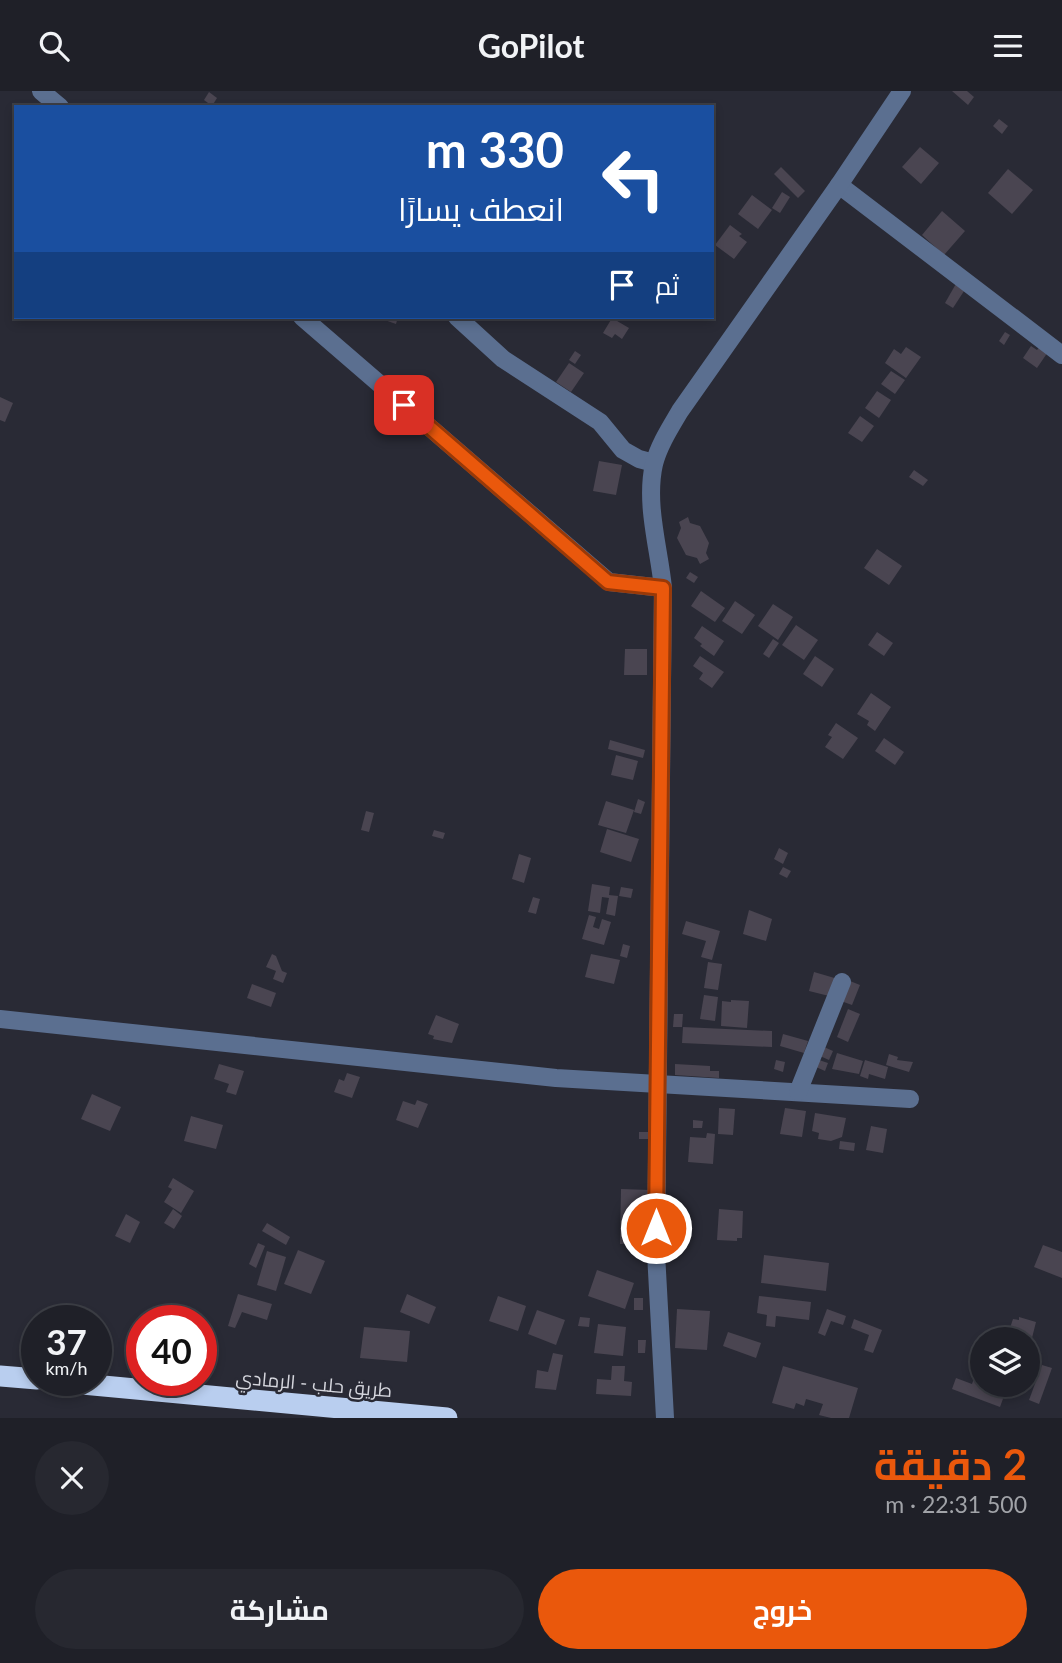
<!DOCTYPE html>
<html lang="ar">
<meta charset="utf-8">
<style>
body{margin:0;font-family:Lato,Cairo,sans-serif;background:#272830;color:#f1f3f6;direction:rtl;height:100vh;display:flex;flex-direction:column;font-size:26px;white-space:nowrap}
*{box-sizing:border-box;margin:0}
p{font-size:23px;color:#a1a3a8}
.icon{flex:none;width:38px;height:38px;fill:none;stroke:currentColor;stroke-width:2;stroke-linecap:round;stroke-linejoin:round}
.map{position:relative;height:1327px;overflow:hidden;direction:ltr}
.panel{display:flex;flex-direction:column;background:#1f2028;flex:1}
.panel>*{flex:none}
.banner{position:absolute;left:14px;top:14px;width:700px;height:214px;border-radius:0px;box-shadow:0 4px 10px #0003,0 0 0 2px #3c3e45;direction:rtl;background:#1a4fa0;color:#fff;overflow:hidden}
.buttons{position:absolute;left:970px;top:1236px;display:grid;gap:14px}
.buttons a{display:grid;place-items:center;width:70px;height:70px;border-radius:50%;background:#1f2028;box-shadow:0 4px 10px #0003,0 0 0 2px #3c3e45;font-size:35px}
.speed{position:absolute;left:21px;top:1214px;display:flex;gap:14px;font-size:35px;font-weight:700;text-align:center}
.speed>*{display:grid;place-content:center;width:91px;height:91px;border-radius:50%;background:#1f2028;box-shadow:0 4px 10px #0003,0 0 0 2px #3c3e45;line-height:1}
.speed small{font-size:18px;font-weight:400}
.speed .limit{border:10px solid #d22;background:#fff;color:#111}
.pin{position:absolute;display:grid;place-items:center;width:60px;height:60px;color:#fff;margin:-30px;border-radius:14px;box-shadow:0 4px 10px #0006}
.me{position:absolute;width:77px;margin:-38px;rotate:0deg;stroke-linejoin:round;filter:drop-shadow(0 0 5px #0008)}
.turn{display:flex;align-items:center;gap:24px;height:147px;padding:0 35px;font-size:32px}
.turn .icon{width:91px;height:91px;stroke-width:2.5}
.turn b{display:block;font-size:49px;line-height:60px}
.then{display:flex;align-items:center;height:66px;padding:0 35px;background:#0003;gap:14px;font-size:26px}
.round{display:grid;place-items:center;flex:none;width:74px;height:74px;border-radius:37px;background:#272830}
.head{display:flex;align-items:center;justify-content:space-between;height:119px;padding:0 35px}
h1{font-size:42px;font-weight:700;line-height:52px;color:#ea580c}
.primary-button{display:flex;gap:14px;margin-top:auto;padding:14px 35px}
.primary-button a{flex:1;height:80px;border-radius:42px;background:#ea580c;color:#fff;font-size:28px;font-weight:700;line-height:80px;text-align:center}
.primary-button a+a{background:#272830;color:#f1f3f6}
header{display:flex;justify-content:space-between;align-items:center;height:91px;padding:0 35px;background:#1f2028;font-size:32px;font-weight:700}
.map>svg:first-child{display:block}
.building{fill:#4a4551}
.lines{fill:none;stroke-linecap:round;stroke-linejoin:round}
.minor{stroke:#5b6f90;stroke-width:18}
.highway{stroke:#b9ceef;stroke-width:21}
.route-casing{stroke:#983908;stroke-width:18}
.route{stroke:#ea580c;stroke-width:12}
.labels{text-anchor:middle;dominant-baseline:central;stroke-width:5;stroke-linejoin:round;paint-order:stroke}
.street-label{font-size:19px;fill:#d5d6dd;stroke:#292a35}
</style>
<header><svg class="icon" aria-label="menu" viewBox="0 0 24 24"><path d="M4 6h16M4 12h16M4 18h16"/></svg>GoPilot<svg class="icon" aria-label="search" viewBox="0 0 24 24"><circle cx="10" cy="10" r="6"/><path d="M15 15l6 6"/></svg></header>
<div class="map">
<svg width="1062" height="1327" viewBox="0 0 1062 1327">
<rect width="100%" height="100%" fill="#292a35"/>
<g class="building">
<polygon points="952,0 967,0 974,6 968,14"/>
<polygon points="209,1 217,7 212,15 204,9"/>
<polygon points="999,28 1008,35 1002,43 993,35"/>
<polygon points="920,56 939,72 921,93 902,76"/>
<polygon points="781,76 805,100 798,107 774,83"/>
<polygon points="1008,78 1033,99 1012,123 988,102"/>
<polygon points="782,101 790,106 780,122 772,117"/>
<polygon points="752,104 772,119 758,138 738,123"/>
<polygon points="942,120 965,140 944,164 922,144"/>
<polygon points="730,134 742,143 739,145 747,151 734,168 715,154"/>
<polygon points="957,191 966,197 953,217 945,212"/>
<polygon points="376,226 398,226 396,233"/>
<polygon points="612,227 629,237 622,248 615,243 612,247 603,242"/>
<polygon points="1005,241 1010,244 1004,254 999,250"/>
<polygon points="1042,253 1050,258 1037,277 1023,267 1031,255 1037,259"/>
<polygon points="906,256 921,266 906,287 885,272 894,258 901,263"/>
<polygon points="575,260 581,264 575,273 569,269"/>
<polygon points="569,272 584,282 571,301 556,291"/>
<polygon points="891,280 905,289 895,303 881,293"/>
<polygon points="877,300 891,309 879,327 865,317"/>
<polygon points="0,306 13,312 5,331 0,329"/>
<polygon points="860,325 874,335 862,351 848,342"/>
<polygon points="599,370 622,374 616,404 593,400"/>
<polygon points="914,379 928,389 923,395 909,386"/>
<polygon points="688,426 690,432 700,435 709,452 706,462 709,468 700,473 697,467 686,464 677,447 681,437 679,431"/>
<polygon points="877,458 902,475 889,494 864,477"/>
<polygon points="690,481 698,486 694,492 686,487"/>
<polygon points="701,500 725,517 715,531 691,515"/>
<polygon points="735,510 755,524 742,543 722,530"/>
<polygon points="773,513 793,526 778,549 758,535"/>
<polygon points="796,534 818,549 804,569 782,554"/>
<polygon points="702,535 724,550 714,565 700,555 702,553 694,547"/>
<polygon points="877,541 893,552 884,565 868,554"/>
<polygon points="773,548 779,552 769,567 763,563"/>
<polygon points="625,558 647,558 647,584 624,584"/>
<polygon points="700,565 724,581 712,597 699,588 703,582 693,575"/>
<polygon points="815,565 834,578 822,596 803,583"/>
<polygon points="871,602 891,616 875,640 867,634 869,630 857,623"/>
<polygon points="836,632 858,647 843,668 825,656 832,646 828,644"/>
<polygon points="884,647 904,661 895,674 875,660"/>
<polygon points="610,649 645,659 643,667 608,658"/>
<polygon points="616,664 638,670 633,689 611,684"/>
<polygon points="638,708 645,711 641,723 634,721"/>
<polygon points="606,710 634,719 626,742 598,734"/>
<polygon points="366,720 374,722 369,741 361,739"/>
<polygon points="607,738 639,748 631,771 600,761"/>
<polygon points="434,739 445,742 443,748 432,745"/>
<polygon points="779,757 788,762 783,773 774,768"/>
<polygon points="519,763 531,767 524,792 512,788"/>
<polygon points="783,776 791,780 787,787 779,783"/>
<polygon points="592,793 610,796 609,804 618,805 615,825 606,823 609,807 602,806 600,822 588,820"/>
<polygon points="621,796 633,798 631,807 619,805"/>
<polygon points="533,806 540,808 536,823 528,821"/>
<polygon points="749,819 772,828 766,850 743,843"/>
<polygon points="589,824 596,826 593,836 599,838 602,828 611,831 604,854 582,848"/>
<polygon points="686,830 720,840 712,869 701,866 706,850 682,843"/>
<polygon points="623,853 630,855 627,867 620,865"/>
<polygon points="272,863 276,865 282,880 287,882 283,892 273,888 276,880 266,876"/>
<polygon points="591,863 620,869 614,893 585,886"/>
<polygon points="708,871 722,873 718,899 704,897"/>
<polygon points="814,881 838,888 833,906 809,900"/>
<polygon points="850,890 860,894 852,914 841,910"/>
<polygon points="252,893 276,902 271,916 247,907"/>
<polygon points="704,904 718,906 715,930 700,928"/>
<polygon points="731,909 749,910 747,937 721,935 722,910 731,911"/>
<polygon points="848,918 860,923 848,951 837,946"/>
<polygon points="674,923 683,923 682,936 673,936"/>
<polygon points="436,924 459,933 452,952 433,948 434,945 428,943"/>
<polygon points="683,936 772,940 772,956 682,952"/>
<polygon points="783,943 808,950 804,962 780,955"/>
<polygon points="824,956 833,960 829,969 820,965"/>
<polygon points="837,962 863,970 859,983 832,978"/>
<polygon points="889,963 898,966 897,969 913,971 909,981 886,974"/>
<polygon points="776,969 785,971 783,981 774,978"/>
<polygon points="819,969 828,972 825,980 816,976"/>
<polygon points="865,969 888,976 885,988 869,983 868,988 860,985"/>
<polygon points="219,973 244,980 236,1004 226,1001 229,993 214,988"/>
<polygon points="675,973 710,975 710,980 719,980 719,987 675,984"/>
<polygon points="347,982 360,986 352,1007 334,1001 339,988 344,990"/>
<polygon points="92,1003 121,1016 110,1040 81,1028"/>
<polygon points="417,1009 428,1013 418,1037 396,1029 403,1010 415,1014"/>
<polygon points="719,1017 735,1018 733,1044 718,1043"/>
<polygon points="785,1017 806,1020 802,1046 780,1043"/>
<polygon points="815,1022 846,1027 842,1046 831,1050 818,1048 819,1042 812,1040"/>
<polygon points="191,1025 223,1034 216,1058 184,1050"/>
<polygon points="693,1029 703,1030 702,1037 693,1037"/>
<polygon points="871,1035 887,1038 883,1062 866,1059"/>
<rect x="639" y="1041" width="12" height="7"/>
<polygon points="707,1042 715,1043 713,1073 688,1071 690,1046 706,1047"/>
<polygon points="840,1050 855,1052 854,1060 839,1058"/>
<polygon points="173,1087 194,1100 181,1122 164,1111 172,1098 168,1096"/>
<polygon points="621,1098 650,1099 650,1153 620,1153"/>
<polygon points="173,1118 182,1125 174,1138 164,1132"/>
<polygon points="719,1118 743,1120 742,1147 737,1147 737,1150 717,1149"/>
<polygon points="126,1123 140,1131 130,1152 115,1145"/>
<polygon points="267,1132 290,1146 286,1154 262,1140"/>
<polygon points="258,1152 265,1155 256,1177 249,1173"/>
<polygon points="1043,1154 1062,1161 1062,1187 1034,1176"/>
<polygon points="298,1159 325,1170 311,1203 284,1193"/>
<polygon points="267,1160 286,1166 276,1200 257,1194"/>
<polygon points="764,1164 829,1172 826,1200 761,1192"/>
<polygon points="597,1179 634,1192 625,1218 588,1205"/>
<polygon points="238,1203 272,1213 267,1229 242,1221 235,1237 228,1235"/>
<polygon points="407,1203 436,1216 429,1233 400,1221"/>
<polygon points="498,1205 526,1215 518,1240 489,1230"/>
<polygon points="759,1205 811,1211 809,1229 776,1225 775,1236 766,1235 767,1224 757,1222"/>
<rect x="634" y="1207" width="9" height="12"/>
<polygon points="677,1218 710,1220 707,1259 675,1257"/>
<polygon points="827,1218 846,1225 843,1234 831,1230 825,1245 818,1242"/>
<polygon points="537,1219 565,1229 556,1254 528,1243"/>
<polygon points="580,1226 590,1227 589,1236 578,1235"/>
<polygon points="1019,1226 1036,1231 1030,1255 1027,1254 1027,1248 1013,1248 1014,1245 1008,1243 1013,1228 1019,1229"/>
<polygon points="854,1228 882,1239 873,1262 864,1259 869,1244 851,1237"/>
<polygon points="598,1233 626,1236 623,1265 594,1262"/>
<polygon points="364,1236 410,1240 407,1271 360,1267"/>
<polygon points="728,1241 761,1252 756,1267 723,1255"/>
<polygon points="638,1249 646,1249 645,1262 638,1262"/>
<polygon points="553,1262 563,1264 556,1299 535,1297 537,1279 548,1281"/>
<polygon points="981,1267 980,1296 1004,1305 1000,1316 952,1298 956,1287 972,1293"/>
<polygon points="1042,1274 1052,1277 1039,1313 1029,1309"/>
<polygon points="612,1275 625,1275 624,1290 632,1291 631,1305 596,1303 597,1288 611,1289"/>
<polygon points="783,1275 858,1297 849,1327 831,1327 819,1324 823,1313 806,1308 804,1315 796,1312 794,1318 772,1312"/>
</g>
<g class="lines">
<g class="minor">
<polyline points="41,0 60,16"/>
<polyline points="839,94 1062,264"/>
<polyline points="302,226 609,491 663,497"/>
<polyline points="457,226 503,268 600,331 623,359 639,368 654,372"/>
<polyline points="0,928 556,987 910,1008"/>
<polyline points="798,1001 842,891"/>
<path d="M665 1327 656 1162 663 497C659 457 645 413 654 373 659 354 670 337 680 320L839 94 902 0"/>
</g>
<g class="highway">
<polyline points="0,1285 37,1288"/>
<polyline points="50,1290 447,1327"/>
</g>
</g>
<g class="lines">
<defs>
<polyline id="route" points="404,314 608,491 663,497 656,1137"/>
</defs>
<use href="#route" class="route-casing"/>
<use href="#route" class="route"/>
</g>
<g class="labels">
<g class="street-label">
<text transform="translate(314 1292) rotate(5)">طريق حلب - الرمادي</text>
</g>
</g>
</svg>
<div class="buttons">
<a><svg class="icon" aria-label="layers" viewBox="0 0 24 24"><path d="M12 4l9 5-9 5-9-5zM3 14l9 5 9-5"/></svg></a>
</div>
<div class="speed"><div>37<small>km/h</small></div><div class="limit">40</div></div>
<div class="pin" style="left:404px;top:314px;background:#d93025"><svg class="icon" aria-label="arrive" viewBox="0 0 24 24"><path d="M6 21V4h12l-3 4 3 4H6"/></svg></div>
<svg class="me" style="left:656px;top:1137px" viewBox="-20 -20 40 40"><circle r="17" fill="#ea580c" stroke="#fff" stroke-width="3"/><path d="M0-11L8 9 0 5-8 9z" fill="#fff"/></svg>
<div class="banner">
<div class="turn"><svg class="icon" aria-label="left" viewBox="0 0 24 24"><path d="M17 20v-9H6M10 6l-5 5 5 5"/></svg><div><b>330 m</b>انعطف يسارًا</div></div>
<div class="then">ثم<svg class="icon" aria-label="arrive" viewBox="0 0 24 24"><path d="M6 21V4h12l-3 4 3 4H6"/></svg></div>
</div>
</div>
<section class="panel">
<div class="head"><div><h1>2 دقيقة</h1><p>500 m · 22:31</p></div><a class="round"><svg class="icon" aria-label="close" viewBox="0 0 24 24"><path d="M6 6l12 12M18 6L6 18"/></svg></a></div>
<div class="primary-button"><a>خروج</a><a>مشاركة</a></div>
</section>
